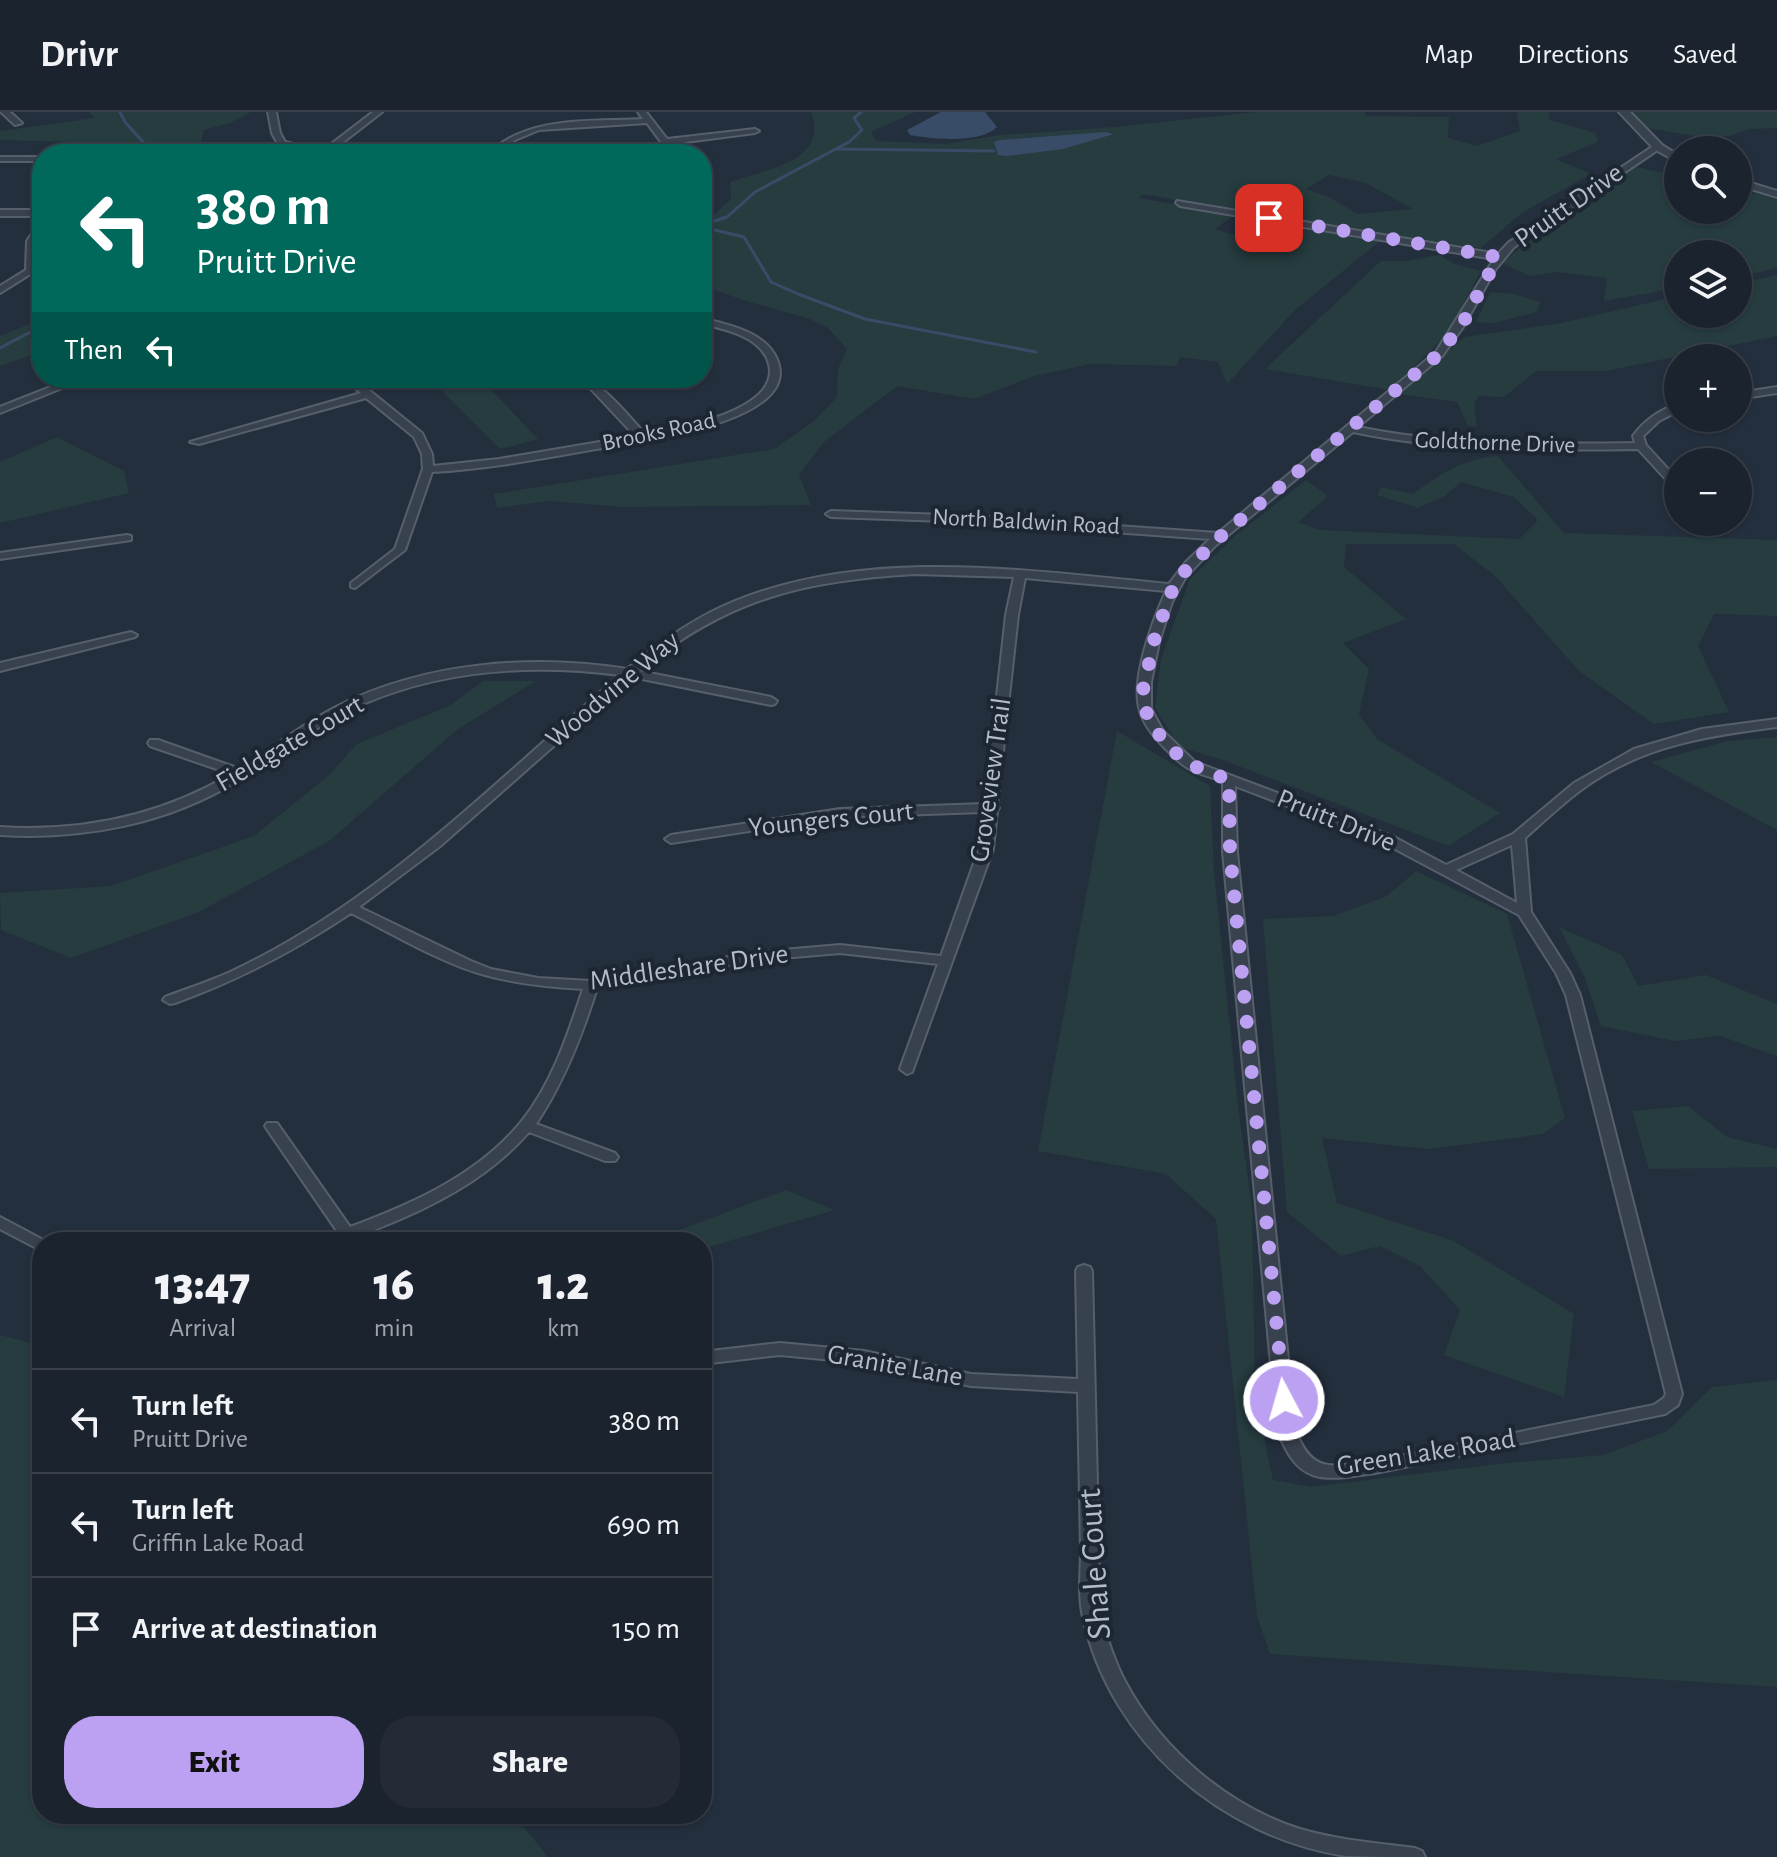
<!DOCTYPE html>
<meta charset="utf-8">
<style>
body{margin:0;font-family:"Alegreya Sans",sans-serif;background:#242b36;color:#f1f3f6;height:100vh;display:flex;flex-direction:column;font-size:30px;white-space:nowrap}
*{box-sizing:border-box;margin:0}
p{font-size:26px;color:#a0a4aa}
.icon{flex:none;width:44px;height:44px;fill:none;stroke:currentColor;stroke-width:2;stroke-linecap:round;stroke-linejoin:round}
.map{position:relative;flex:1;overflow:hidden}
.side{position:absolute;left:32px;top:1120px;width:680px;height:592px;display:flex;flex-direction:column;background:#1b232e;border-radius:32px;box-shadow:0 2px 6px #0004,0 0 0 2px #39404a}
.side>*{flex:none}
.guide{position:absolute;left:32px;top:32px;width:680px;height:244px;border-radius:32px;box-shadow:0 2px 6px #0004,0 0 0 2px #39404a;background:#00695c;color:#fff;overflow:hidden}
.buttons{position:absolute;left:1664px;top:24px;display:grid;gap:16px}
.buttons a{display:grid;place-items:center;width:88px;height:88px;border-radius:50%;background:#1b232e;box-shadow:0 2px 6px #0004,0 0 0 2px #39404a;font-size:40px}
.pin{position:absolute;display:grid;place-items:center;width:68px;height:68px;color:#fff;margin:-34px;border-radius:16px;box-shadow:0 4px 12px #0006}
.me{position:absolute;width:88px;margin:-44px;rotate:354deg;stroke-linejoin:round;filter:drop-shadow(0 0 6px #0008)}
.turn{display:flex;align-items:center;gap:28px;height:168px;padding:0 32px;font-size:36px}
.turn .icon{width:104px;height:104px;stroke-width:2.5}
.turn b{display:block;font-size:56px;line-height:68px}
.then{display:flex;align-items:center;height:76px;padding:0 32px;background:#0003;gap:16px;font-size:30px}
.eta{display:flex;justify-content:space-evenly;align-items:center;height:136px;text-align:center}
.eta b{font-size:48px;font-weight:800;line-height:56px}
.action{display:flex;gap:16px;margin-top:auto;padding:16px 32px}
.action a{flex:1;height:92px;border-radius:32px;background:#bca0f2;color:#111;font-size:32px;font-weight:800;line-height:92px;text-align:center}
.action a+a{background:#242b36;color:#f1f3f6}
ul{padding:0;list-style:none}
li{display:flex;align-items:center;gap:24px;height:104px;padding:0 32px;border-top:2px solid #39404a}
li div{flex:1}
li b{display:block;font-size:30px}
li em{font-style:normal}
header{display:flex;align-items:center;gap:48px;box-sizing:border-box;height:112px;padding:0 40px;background:#1b232e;border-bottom:2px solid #39404a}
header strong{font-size:38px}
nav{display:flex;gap:44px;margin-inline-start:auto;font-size:28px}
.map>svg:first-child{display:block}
.green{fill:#263c3f;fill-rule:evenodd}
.water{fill:#394c67}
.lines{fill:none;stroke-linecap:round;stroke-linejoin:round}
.stream{stroke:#394c67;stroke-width:3}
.minor-casing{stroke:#565f6c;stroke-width:4}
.tertiary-casing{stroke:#565f6c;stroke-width:4}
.minor{fill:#38414e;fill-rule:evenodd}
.tertiary{fill:#38414e;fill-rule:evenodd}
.route{stroke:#bca0f2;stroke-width:14;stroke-dasharray:0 25.2}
.labels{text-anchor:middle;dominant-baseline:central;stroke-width:8;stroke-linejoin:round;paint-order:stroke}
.far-street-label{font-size:24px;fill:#b4bcc9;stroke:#1d2633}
.street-label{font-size:28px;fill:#b4bcc9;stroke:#1d2633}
.near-street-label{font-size:34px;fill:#b4bcc9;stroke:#1d2633}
</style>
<header>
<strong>Drivr</strong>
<nav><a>Map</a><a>Directions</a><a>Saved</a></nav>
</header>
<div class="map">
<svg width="1777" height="1745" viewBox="0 0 1777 1745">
<rect width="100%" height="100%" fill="#242f3e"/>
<g class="green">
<polygon points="89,0 251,0 230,11 204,18 200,36 211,42 133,42 114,31 0,28 0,19 95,6"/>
<path d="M811 0H915L871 20 876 29 946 32 1000 23 1115 15 1256 0H1365V4L1449 5 1448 26 1477 34 1520 19 1517 0H1549L1550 8 1596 21 1598 30 1556 47 1591 62 1523 100 1481 136 1416 128 1142 82 1139 86 1234 103 1215 117 1245 127C1291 104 1333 120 1380 129L1295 198 1227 272 1218 250 1180 245 1177 254 1091 252 1034 264 974 287 897 274 824 330 799 363 811 393 623 395 550 389 497 396 494 382 774 337 814 309 837 285 838 257 847 237 828 216 810 207 746 189 706 175 702 170V108L714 103 731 87 730 70C765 57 830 50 811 0ZM1329 63 1366 71 1413 97 1358 102 1329 85 1306 77Z"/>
<polygon points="1633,0 1777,0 1777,16 1749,17 1729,24 1707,26 1647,16"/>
<polygon points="1636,55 1678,64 1678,98 1738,98 1738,76 1777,88 1777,156 1738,165 1738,142 1678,142 1678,176 1604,189 1607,166 1558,160 1529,164 1502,151 1545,115"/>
<polygon points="1439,143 1455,152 1481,159 1446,224 1389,278 1265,257 1381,149 1408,149"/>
<polygon points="1777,163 1777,224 1606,259 1536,259 1504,285 1479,284 1474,291 1477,315 1468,314 1457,290 1400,282 1464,225 1557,212 1678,184 1678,202 1738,202 1738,172"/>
<polygon points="1490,180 1514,182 1540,190 1537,200 1494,211 1476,210"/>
<polygon points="42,207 42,239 0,254 0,224"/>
<polygon points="424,266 480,266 538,327 500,337 443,280"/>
<polygon points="57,325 124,359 129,381 0,411 0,350"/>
<path d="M1498 344 1564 421 1777 428V504L1714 502 1698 534 1729 600 1654 612 1579 559 1495 464 1454 432H1346L1344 455 1406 507 1343 531 1369 557 1359 602 1377 627 1500 701 1448 734 1220 647 1179 635 1155 595 1161 547 1190 467 1235 424 1306 368 1328 384 1298 410 1320 418 1519 427 1538 408 1514 385 1461 370 1445 384 1418 396 1377 383 1381 375 1413 382C1440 362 1464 346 1498 344Z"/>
<polygon points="483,569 536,569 458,617 329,729 199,800 71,846 1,818 0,781 111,774 254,724 328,664 357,632 451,593"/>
<polygon points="1117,619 1210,674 1214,760 1238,994 1252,1096 1255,1284 1273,1368 1311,1375 1497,1352 1603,1343 1667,1319 1712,1275 1777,1268 1777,1575 1270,1542 1257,1504 1216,1107 1166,1062 1038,1039"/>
<polygon points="1777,625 1777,718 1651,650 1728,629"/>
<polygon points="1416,759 1507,802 1565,1006 1543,1022 1429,1037 1322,1026 1337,1091 1454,1129 1574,1202 1564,1285 1444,1243 1460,1198 1420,1154 1380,1134 1341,1144 1287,1100 1263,807 1333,804 1387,784"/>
<polygon points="1559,815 1622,843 1638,874 1706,863 1777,892 1777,944 1720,924 1675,929 1601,914 1585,866"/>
<polygon points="1688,994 1727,1025 1777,1037 1777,1055 1649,1057 1632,999"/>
<polygon points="786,1078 834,1098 702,1137 702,1130 630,1130 666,1123"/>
<polygon points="0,1223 42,1234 42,1702 508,1702 514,1703 548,1745 0,1745"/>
</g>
<g class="water">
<path d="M941 0H985L997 15C980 32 932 27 910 23L907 18Z"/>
<polygon points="1105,20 1114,22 1063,37 1007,44 998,43 994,30 1000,28"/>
</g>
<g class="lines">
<g class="stream">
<polyline points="120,0 125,10 154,42"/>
<polyline points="836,37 994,39"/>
<polyline points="702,113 727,105 755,80 849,30 862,18 854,6 861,0"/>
<polyline points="702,115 744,125 771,170 798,182 865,207 1036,240"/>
<polyline points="0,236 42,214"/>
</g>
<defs>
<g id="minor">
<polygon points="1,0 10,0 22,11 15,13"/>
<polygon points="268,0 276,0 280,21 285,30 322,39 373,0 382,0 328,42 313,42 279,34 272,21"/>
<path d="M638 0H646L667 27 755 17 759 19 755 21 670 32 678 42H670L647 11 539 18 515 28 497 42H488C528 3 591 10 643 7Z"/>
<path d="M1655 33 1662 35 1514 135 1495 158 1463 215 1442 244 1358 315C1450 334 1542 332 1635 331L1633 324C1645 308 1659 298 1678 292V299L1659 309 1643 324 1646 333 1678 368V377L1674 376 1638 337C1542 338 1447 340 1353 320L1215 434 1185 466 1172 490 1159 530 1151 570V597L1163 619 1195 650 1392 724 1446 753 1513 722 1574 671 1634 637 1702 617 1777 607V615C1706 624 1640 634 1581 678 1561 693 1543 710 1525 726L1531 800 1570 861 1580 883 1682 1282 1678 1293 1665 1302 1375 1361C1322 1369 1298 1374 1277 1317L1223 740V669C1211 665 1198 662 1188 656 1179 651 1171 642 1164 635 1154 625 1144 613 1140 599 1130 568 1153 508 1166 479L1025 466 1018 503 997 693 999 696 997 699 993 737 912 960 907 962 900 957 938 852 840 841 758 848 597 876C582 924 564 970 536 1012L615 1041 618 1045 615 1049H605L529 1020C488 1067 431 1096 374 1118 363 1122 351 1128 339 1130 331 1131 322 1130 314 1130L316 1126 337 1119 267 1017 265 1014 267 1011H277L350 1115C412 1092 478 1063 521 1010 552 972 568 922 583 877 550 875 517 872 485 863 443 852 391 821 351 801 294 839 239 868 175 891L170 892 163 888 165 885C186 877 207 870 228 861 378 792 495 669 620 563 534 552 444 557 363 592 318 611 281 643 239 668 168 712 83 728 0 723V715C82 720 160 704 231 662L150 634 148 631 150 628H158L240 657C273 636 303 611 338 594 426 550 532 542 627 557 660 530 695 505 735 489 872 434 1027 459 1169 472L1186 450 1210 427 973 410 831 405 826 402 831 399 973 404 1218 421 1436 240 1494 147 1180 94 1176 91 1177 89 1498 142 1508 131ZM915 462 1014 465 1006 503 985 692 840 697 671 723 665 727 671 731 840 705 984 700 979 737 941 844 840 833 758 840 591 869 538 866 491 857 471 849 359 795 439 735 632 565 771 593 775 592 777 589 771 585 639 559C728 486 803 469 915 462ZM1235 674 1382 730 1519 803 1556 861 1566 883 1666 1282 1664 1286 1654 1293 1375 1349C1333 1354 1312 1364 1295 1317L1237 740ZM1512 733 1517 791 1456 758Z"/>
<rect x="0" y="45" width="42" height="4"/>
<rect x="0" y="98" width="42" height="6"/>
<polygon points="42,110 42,119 35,129 35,159 0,181 0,174 26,158 27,129 39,111"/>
<path d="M702 206C729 213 768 220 778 250 799 311 638 329 602 336 545 346 489 357 432 360L405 438 355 476 351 475V471L395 437 423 357 422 342 414 325 366 286 199 332 190 330 361 281 343 266H354L422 321 432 342 433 354 499 347 635 324 591 277 578 269 577 266C600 266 629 305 645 322 676 317 781 299 769 252 762 225 725 217 702 212Z"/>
<polygon points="73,266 87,266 0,301 0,295"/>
<polygon points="1777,275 1777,281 1738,287 1738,281"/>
<polygon points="127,423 131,424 131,428 0,447 0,441"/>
<polygon points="131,520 137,523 135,525 0,559 0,551"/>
<polygon points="0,1105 47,1130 42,1130 42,1139 0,1117"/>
<path d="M1084 1153 1090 1155 1092 1159 1100 1502C1107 1525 1114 1549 1126 1571 1162 1638 1228 1694 1300 1717 1337 1728 1377 1731 1415 1736L1422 1739 1425 1745C1399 1745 1371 1745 1346 1744 1221 1725 1110 1629 1083 1505 1078 1484 1081 1459 1081 1438 1080 1385 1079 1332 1078 1280L971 1274 864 1251 780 1243 702 1252V1240L780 1231 864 1239 971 1262 1078 1267 1076 1159 1078 1155Z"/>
</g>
<g id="tertiary">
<polygon points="1619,0 1630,0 1662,33 1678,43 1678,50 1654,37"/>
<polygon points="1738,67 1777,79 1777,85 1738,73"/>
</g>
</defs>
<use href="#minor" class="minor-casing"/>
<use href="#tertiary" class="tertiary-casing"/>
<use href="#minor" class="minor"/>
<use href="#tertiary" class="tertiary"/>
</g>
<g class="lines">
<polyline class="route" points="1269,106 1498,145 1464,209 1439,242 1221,424 1180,464 1173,476 1155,525 1143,578 1144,595 1153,615 1171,637 1191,653 1229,668 1230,740 1284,1288"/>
</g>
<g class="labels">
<g class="far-street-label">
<text transform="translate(659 320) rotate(-12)">Brooks Road</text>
<text transform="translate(1495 331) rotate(2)">Goldthorne Drive</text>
<text transform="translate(1026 410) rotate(3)">North Baldwin Road</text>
</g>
<g class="street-label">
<text transform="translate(1569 94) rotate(-35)">Pruitt Drive</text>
<text transform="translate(613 578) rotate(-40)">Woodvine Way</text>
<text transform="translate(290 632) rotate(-30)">Fieldgate Court</text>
<text transform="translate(991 668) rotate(-82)">Groveview Trail</text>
<text transform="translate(831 708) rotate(-6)">Youngers Court</text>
<text transform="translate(1336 709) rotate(22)">Pruitt Drive</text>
<text transform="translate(689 856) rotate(-8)">Middleshare Drive</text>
<text transform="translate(895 1254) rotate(10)">Granite Lane</text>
<text transform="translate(1426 1341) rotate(-9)">Green Lake Road</text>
</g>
<g class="near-street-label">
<text transform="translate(1095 1452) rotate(-94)">Shale Court</text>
</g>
</g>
</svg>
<div class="buttons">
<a><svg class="icon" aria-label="search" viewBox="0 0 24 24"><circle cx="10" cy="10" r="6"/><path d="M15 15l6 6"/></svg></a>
<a><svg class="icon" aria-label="layers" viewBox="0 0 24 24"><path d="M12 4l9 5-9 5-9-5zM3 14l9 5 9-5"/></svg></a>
<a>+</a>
<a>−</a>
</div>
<div class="pin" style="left:1269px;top:106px;background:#d93025"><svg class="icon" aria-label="arrive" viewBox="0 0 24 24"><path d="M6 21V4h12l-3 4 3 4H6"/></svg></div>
<svg class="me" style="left:1284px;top:1288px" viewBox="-20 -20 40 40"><circle r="17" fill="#bca0f2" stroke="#fff" stroke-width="3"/><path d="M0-11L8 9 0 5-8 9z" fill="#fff"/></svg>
<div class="guide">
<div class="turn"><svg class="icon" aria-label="left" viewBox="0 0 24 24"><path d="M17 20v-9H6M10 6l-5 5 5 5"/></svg><div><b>380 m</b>Pruitt Drive</div></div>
<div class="then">Then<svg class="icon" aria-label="left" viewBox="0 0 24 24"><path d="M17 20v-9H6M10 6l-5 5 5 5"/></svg></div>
</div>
<section class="side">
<div class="eta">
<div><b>13:47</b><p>Arrival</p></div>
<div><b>16</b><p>min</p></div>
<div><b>1.2</b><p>km</p></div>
</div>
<ul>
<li><svg class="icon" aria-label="left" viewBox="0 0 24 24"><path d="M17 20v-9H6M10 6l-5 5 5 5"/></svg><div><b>Turn left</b><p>Pruitt Drive</p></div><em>380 m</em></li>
<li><svg class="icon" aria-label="left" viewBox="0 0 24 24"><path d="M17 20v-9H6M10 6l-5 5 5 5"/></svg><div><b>Turn left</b><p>Griffin Lake Road</p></div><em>690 m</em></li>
<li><svg class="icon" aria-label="arrive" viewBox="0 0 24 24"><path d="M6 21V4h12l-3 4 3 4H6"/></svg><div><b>Arrive at destination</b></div><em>150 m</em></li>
</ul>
<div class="action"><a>Exit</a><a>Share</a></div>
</section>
</div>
